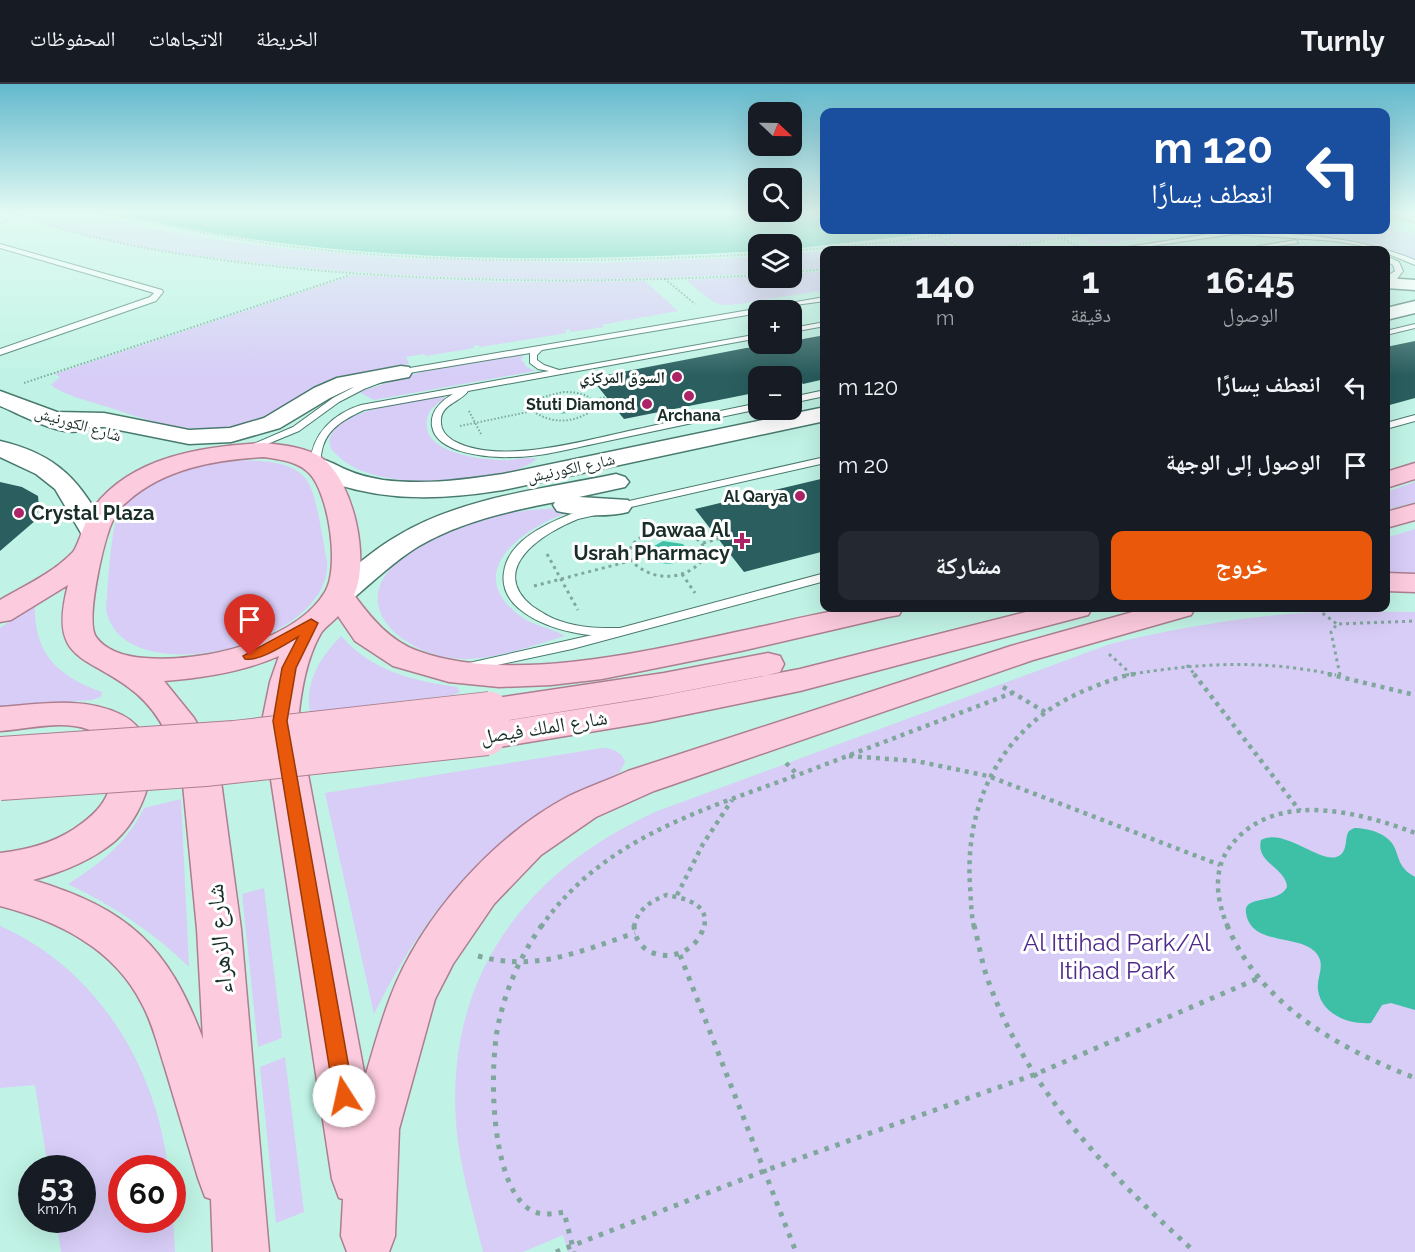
<!DOCTYPE html>
<html lang="ar">
<meta charset="utf-8">
<style>
body{margin:0;font-family:Raleway,"Noto Naskh Arabic",sans-serif;background:#242831;color:#f1f3f6;direction:rtl;height:100vh;display:flex;flex-direction:column;font-size:22px;white-space:nowrap}
*{box-sizing:border-box;margin:0}
p{font-size:20px;color:#9ea1a6}
.icon{flex:none;width:33px;height:33px;fill:none;stroke:currentColor;stroke-width:2;stroke-linecap:round;stroke-linejoin:round}
.map{position:relative;flex:1;overflow:hidden;direction:ltr}
.drawer{position:absolute;left:820px;top:162px;width:570px;height:366px;display:flex;flex-direction:column;background:#171b24;border-radius:12px;box-shadow:0 6px 24px #0002;direction:rtl}
.drawer>*{flex:none}
.hud{position:absolute;left:820px;top:24px;width:570px;height:126px;border-radius:12px;box-shadow:0 6px 24px #0002;direction:rtl;background:#1a4fa0;color:#fff;overflow:hidden}
.needle{width:39px;rotate:112deg}
.buttons{position:absolute;left:748px;top:18px;display:grid;gap:12px}
.buttons a{display:grid;place-items:center;width:54px;height:54px;border-radius:12px;background:#171b24;box-shadow:0 6px 24px #0002;font-size:30px}
.speed{position:absolute;left:18px;top:1071px;display:flex;gap:12px;font-size:30px;font-weight:700;text-align:center}
.speed>*{display:grid;place-content:center;width:78px;height:78px;border-radius:50%;background:#171b24;box-shadow:0 6px 24px #0002;line-height:1}
.speed small{font-size:15px;font-weight:400}
.speed .limit{border:9px solid #d22;background:#fff;color:#111}
.pin{position:absolute;display:grid;place-items:center;width:51px;height:51px;color:#fff;margin:-62px -26px;border-radius:50% 50% 50% 0;rotate:-45deg;box-shadow:0 0 6px #0007}
.pin .icon{rotate:45deg}
.me{position:absolute;width:66px;margin:-33px;rotate:350deg;stroke-linejoin:round;filter:drop-shadow(0 0 4px #0008)}
.turn{display:flex;align-items:center;gap:21px;height:126px;padding:0 18px;font-size:27px}
.turn .icon{width:78px;height:78px;stroke-width:2.5}
.turn b{display:block;font-size:42px;line-height:51px}
.eta{display:flex;justify-content:space-evenly;align-items:center;height:102px;text-align:center}
.eta b{font-size:36px;font-weight:700;line-height:42px}
.primary-button{display:flex;gap:12px;margin-top:auto;padding:12px 18px}
.primary-button a{flex:1;height:69px;border-radius:12px;background:#ea580c;color:#fff;font-size:24px;font-weight:700;line-height:69px;text-align:center}
.primary-button a+a{background:#242831;color:#f1f3f6}
ul{padding:0;list-style:none}
li{display:flex;align-items:center;gap:18px;height:78px;padding:0 18px}
li div{flex:1}
li b{display:block;font-size:22px}
li em{font-style:normal}
header{display:flex;align-items:center;gap:36px;box-sizing:border-box;height:84px;padding:0 30px;background:#171b24;border-bottom:2px solid #363941}
header strong{font-size:28px}
nav{display:flex;gap:33px;margin-inline-start:auto;font-size:21px}
.map>svg:first-child{display:block}
.green{fill:#d7cdf7}
.water{fill:#3dc0a5}
.building{fill:#2a5e5f}
.lines{fill:none;stroke-linecap:round;stroke-linejoin:round}
.service-casing{stroke:#49796d;stroke-width:2}
.secondary-casing{stroke:#49796d;stroke-width:3}
.primary-casing{stroke:#ac7e8f;stroke-width:3}
.path-far3{stroke:#80a79c;stroke-width:2;stroke-dasharray:1.5 2;stroke-linecap:butt}
.path-far2{stroke:#80a79c;stroke-width:3;stroke-dasharray:3 4;stroke-linecap:butt}
.path-far1{stroke:#80a79c;stroke-width:4.5;stroke-dasharray:4 5;stroke-linecap:butt}
.path{stroke:#80a79c;stroke-width:5;stroke-dasharray:4.5 7;stroke-linecap:butt}
.service{fill:#fff;fill-rule:evenodd}
.secondary{fill:#fff;fill-rule:evenodd}
.primary{fill:#fccbdd;fill-rule:evenodd}
.primary-bridge-casing{stroke:#ac7e8f;stroke-width:40;stroke-linecap:butt}
.primary-bridge{stroke:#fccbdd;stroke-width:38}
.route{fill:#ea580c;stroke:#983908;stroke-width:1.5}
.poi-dot{fill:#ac2367;stroke:#fff;stroke-width:2}
.labels{text-anchor:middle;dominant-baseline:central;stroke-width:6;stroke-linejoin:round;paint-order:stroke}
.far-poi-label{font-size:16px;font-weight:bold;fill:#1a2e29;stroke:#fff;text-anchor:end}
.far-street-label{font-size:16px;fill:#1a2e29;stroke:#fff}
.poi-label{font-size:20px;font-weight:bold;fill:#1a2e29;stroke:#fff;text-anchor:start}
.street-label{font-size:20px;fill:#1a2e29;stroke:#fff}
.near-street-label{font-size:24px;fill:#1a2e29;stroke:#fff}
.near-park-label{font-size:24px;fill:#4f2b8a;stroke:#fff}
</style>
<header>
<strong>Turnly</strong>
<nav><a>الخريطة</a><a>الاتجاهات</a><a>المحفوظات</a></nav>
</header>
<div class="map">
<svg width="1415" height="1168" viewBox="0 0 1415 1168">
<rect width="100%" height="100%" fill="#c0f3e5"/>
<g class="green">
<path d="M15 128H85L149 144 211 155 280 164 394 174 591 179 749 173 759 175V189C590 200 419 197 250 178 172 169 89 158 15 128Z"/>
<path d="M1386 143 1415 151V176C1374 158 1333 152 1288 149L1287 146H1386Z"/>
<polygon points="1000,146 1103,146 970,166 946,154"/>
<polygon points="1124,146 1191,146 1099,161 1076,153"/>
<polygon points="939,155 960,166 836,166"/>
<polygon points="825,167 825,184 792,186 792,170"/>
<path d="M825 187V206L796 211 792 209 794 211 762 216 756 215 758 217C714 224 720 224 686 196L759 192 792 194V190Z"/>
<path d="M354 191 496 198 645 197 678 227 589 243 602 241 604 243 571 248 569 245 565 246 567 249 480 263 478 261 473 262 474 264 426 272 424 270 406 273 409 280C378 285 349 289 320 301 301 308 287 323 269 332 218 356 165 343 114 325 97 319 64 312 51 301L60 293 55 290Z"/>
<polygon points="522,270 524,271 521,275 527,283 535,287 374,316 359,308 421,288"/>
<path d="M444 313 445 314C437 320 429 324 427 335 420 369 482 376 505 376 515 376 528 372 537 375 502 402 406 403 365 388 352 384 340 375 331 365 317 327 419 315 444 313Z"/>
<path d="M232 377C255 376 297 375 309 400 317 414 323 458 327 477 334 562 120 612 106 525 108 503 110 453 117 434 132 397 197 381 232 377Z"/>
<polygon points="1415,398 1415,418 1386,426 1386,408"/>
<path d="M565 424 569 427 567 429C523 444 461 488 520 532 533 542 552 544 565 552 534 561 500 574 468 575 412 576 339 525 402 473 446 437 510 425 565 424Z"/>
<polygon points="1415,445 1415,489 1386,488 1386,454"/>
<path d="M35 519C33 569 57 592 102 608L101 613 92 616 0 622V544Z"/>
<path d="M1342 527 1415 528V1168H568L563 1151 523 1168H483C473 1126 459 1082 456 1039 446 892 525 788 655 728L1110 560C1186 542 1264 529 1342 527Z"/>
<path d="M341 552C372 587 413 597 457 603L460 608 453 611 310 628C305 597 320 574 341 552Z"/>
<path d="M602 664C612 664 622 668 625 678L620 688C600 700 578 707 558 719 472 768 417 843 374 930L325 709Z"/>
<path d="M181 715 189 883C153 848 114 822 68 800 100 780 127 759 144 724Z"/>
<polygon points="264,804 282,954 258,963 242,810"/>
<path d="M0 842C96 884 156 981 168 1084H122V1136H172L173 1131 175 1168H61L56 1136H82V1084H48L35 1001 0 1004Z"/>
<polygon points="285,973 304,1128 276,1139 260,983"/>
</g>
<g class="water">
<path d="M111 128H825V146H959L792 165V160H759V167C544 180 322 180 111 128Z"/>
<path d="M565 314 579 317 581 322C572 331 557 332 547 324L550 318Z"/>
<path d="M663 457 683 460 688 468C681 483 661 482 649 474L647 466Z"/>
<path d="M1354 744C1369 744 1391 750 1396 767 1400 779 1402 786 1415 793V926L1391 919 1382 921 1371 939C1349 941 1321 930 1318 906 1316 894 1326 882 1317 870 1301 849 1251 863 1246 829 1243 810 1278 821 1287 803 1286 783 1255 779 1261 756 1287 741 1332 792 1344 766 1347 760 1345 753 1349 747Z"/>
</g>
<g class="building">
<polygon points="825,251 825,295 803,300 795,292 759,292 759,308 624,335 591,294 746,264 792,260 792,257"/>
<polygon points="1415,257 1415,314 1386,322 1386,263"/>
<polygon points="825,394 825,467 744,488 695,425"/>
<polygon points="0,398 22,403 38,412 39,423 36,436 0,467"/>
</g>
<g class="lines">
<defs>
<g id="service">
<path d="M1234 146C1300 151 1353 151 1415 176V181L1386 169V166L1335 157 1234 150 1123 166H1109Z"/>
<polygon points="1296,156 1298,159 1250,166 1236,166"/>
<polygon points="0,160 162,206 163,208 156,217 0,271 0,265 150,213 154,209 0,164"/>
<polygon points="1386,172 1399,178 1403,187 1397,195 1386,198 1386,193 1395,187 1393,181 1386,177"/>
<path d="M825 213V217L759 226V229L542 266 537 271V276L544 281 559 286 759 250V254L468 307C462 317 442 320 441 335 440 346 446 352 454 357 502 383 592 354 643 344 681 335 720 327 759 319V325C705 336 651 348 598 359 569 365 541 373 512 373 490 374 436 370 432 342 430 327 441 317 453 310L364 326C347 334 329 343 323 362 321 368 321 375 319 381L315 382 310 379C313 349 333 330 361 321L549 287 538 285 530 279V269L403 290 364 305 339 318 299 347 253 366 249 367 244 364 293 343 333 314 358 301 398 286Z"/>
<polygon points="825,238 825,242 792,248 792,244"/>
<polygon points="1415,240 1415,244 1386,251 1386,247"/>
<polygon points="825,306 825,312 792,319 792,313"/>
<polygon points="1415,331 1415,337 1386,345 1386,339"/>
<path d="M825 373V379L578 435C545 448 486 484 532 522 541 528 550 534 560 537 579 544 600 544 620 544L825 489V497L572 565 469 587 462 583 469 579 592 551C561 549 497 530 504 488 508 457 546 440 571 430Z"/>
</g>
<g id="secondary">
<polygon points="1386,194 1415,196 1415,206 1386,204"/>
<polygon points="1415,217 1415,229 1386,236 1386,224"/>
<path d="M401 282 409 283 412 288 409 293 351 304 330 314 280 344 231 358 189 360 104 343H82L79 347C59 352 20 330 0 322V307L57 328 104 329 189 346 230 344 264 334 314 304 337 294Z"/>
<path d="M825 323V337L503 406C446 415 391 418 336 400 325 396 311 391 304 381L308 376C324 372 333 380 347 386 358 391 371 394 383 396 423 401 463 396 503 390Z"/>
<path d="M0 357C59 371 80 397 108 448L104 454 94 456 84 454 55 405 36 390 0 373Z"/>
<path d="M616 390 625 393 629 398 625 403 579 413 628 416 632 422 628 428C608 433 577 432 557 427L553 421 555 418C509 427 460 438 419 462 394 477 373 498 351 516L340 519 329 516 325 510 329 504C352 485 374 465 399 451 463 413 544 405 616 390Z"/>
</g>
<g id="primary">
<polygon points="1390,128 1415,128 1415,138 1392,131"/>
<path d="M264 359C283 361 306 363 322 374 354 398 370 476 354 511 371 534 390 557 418 567 516 603 669 562 769 541 813 531 858 519 903 524L899 531 888 533 741 567 602 595 551 601 499 603 449 598 393 582 355 557 338 532C333 538 325 543 321 549 306 575 301 608 298 637L365 993C373 967 380 940 390 914 420 834 493 752 569 712 588 703 608 696 628 687L1011 562 1147 524H1195L1191 531 1033 576 654 707 596 733 541 771 494 820 453 880 435 915 399 1045 395 1152 389 1168H347L341 1152 343 1115 339 1114 332 1095 262 637 270 598 279 572C243 588 203 594 164 597L194 634 207 657 220 690 241 845 269 1168H213L211 1115 205 1113 198 1094C187 1057 176 1021 165 984 158 963 153 940 142 920 114 864 58 837 0 822V769C26 766 51 760 74 745 86 737 100 726 106 713 120 686 120 655 87 645 61 636 27 645 0 647V623C41 620 84 612 122 631 172 657 148 728 115 757 91 777 62 788 33 796 128 825 168 861 203 955L197 845 182 690C173 660 162 632 137 610 90 570 47 581 68 501L11 536 0 538V516C24 502 53 489 73 468 78 463 85 435 94 423 132 372 205 362 264 359ZM264 373C281 376 298 377 310 390 329 411 340 484 325 508 295 558 199 579 145 574 128 573 107 568 96 553 85 537 103 462 110 443 114 433 120 423 128 417 165 384 216 376 264 373Z"/>
<polygon points="1415,379 1415,395 1386,404 1386,388"/>
<polygon points="1415,420 1415,436 1386,444 1386,428"/>
<polygon points="1386,489 1415,490 1415,508 1386,507"/>
<polygon points="1042,524 1092,524 1088,531 800,607 650,638 487,665 474,661 469,652 474,643 490,639 478,635 473,627 478,619 490,615 664,589 768,569 780,572 784,580 780,588 768,591 664,611 498,638 650,614 800,585"/>
</g>
</defs>
<use href="#service" class="service-casing"/>
<use href="#secondary" class="secondary-casing"/>
<use href="#primary" class="primary-casing"/>
<g class="path-far3">
<path d="M9 128C104 162 202 175 302 185 454 199 606 199 759 191"/>
<path d="M97 128C179 145 261 161 344 168 483 180 621 177 759 170"/>
<polyline points="0,139 20,133"/>
<polyline points="939,152 964,166"/>
<polyline points="1061,154 1087,166"/>
<polyline points="981,166 1114,146"/>
<polyline points="792,167 890,158 979,146"/>
<polyline points="792,188 825,185"/>
<polyline points="665,195 695,220"/>
<polyline points="24,299 350,191"/>
<path d="M563 308C576 308 587 309 595 319L594 325C576 339 552 341 533 327L532 322 540 314Z"/>
<polyline points="593,316 606,313"/>
<polyline points="469,327 481,350"/>
<polyline points="460,342 533,327"/>
</g>
<g class="path-far2">
<polyline points="644,435 653,448"/>
<path d="M663 447C681 447 700 450 707 469 691 499 647 500 628 472 631 454 647 449 663 447Z"/>
<polyline points="703,459 718,455"/>
<polyline points="547,470 578,526"/>
<polyline points="682,490 695,509"/>
<polyline points="534,502 630,477"/>
<polyline points="1317,525 1337,540"/>
<polyline points="1109,570 1130,589"/>
<polyline points="1187,581 1195,591"/>
<path d="M1126 591C1201 579 1260 575 1336 591"/>
<polyline points="1340,591 1331,548 1337,540 1415,537"/>
</g>
<g class="path-far1">
<polyline points="1194,590 1300,727"/>
<polyline points="1328,590 1415,611"/>
<polyline points="1003,603 1045,628"/>
<polyline points="849,672 916,677 988,692 1220,781"/>
<polyline points="786,679 797,690"/>
<polyline points="677,811 703,760 732,716"/>
<path d="M541 843C603 753 706 725 803 689 873 662 942 636 1012 609"/>
<path d="M634 843C637 826 651 817 666 811 683 814 710 819 704 843"/>
<path d="M974 843C971 830 971 816 970 802 964 713 1007 636 1091 604 1106 598 1120 592 1135 590"/>
<path d="M1228 843C1217 818 1212 788 1229 764 1272 705 1357 727 1415 749"/>
</g>
<g class="path">
<path d="M542 841C521 871 507 902 499 937 489 979 489 1098 529 1125 539 1132 552 1130 564 1128L574 1168"/>
<path d="M634 841C635 881 695 882 704 841"/>
<path d="M974 841C979 860 982 881 989 899 1029 1008 1110 1092 1195 1168"/>
<path d="M1227 841C1260 921 1338 964 1415 994"/>
<polyline points="680,871 796,1168"/>
<path d="M478 872C536 888 581 867 635 849"/>
<polyline points="556,1168 764,1087 1036,990 1259,894"/>
</g>
<use href="#service" class="service"/>
<use href="#secondary" class="secondary"/>
<use href="#primary" class="primary"/>
<defs>
<g id="primary-bridge">
<polyline points="0,672 234,656 490,627"/>
<polyline points="0,697 205,683 487,652"/>
</g>
</defs>
<use href="#primary-bridge" class="primary-bridge-casing"/>
<use href="#primary-bridge" class="primary-bridge"/>
</g>
<linearGradient id="sky" x2="0" y2="1"><stop stop-color="#63b9cd"/><stop offset="0.44" stop-color="#e3faf3"/><stop offset="1" stop-color="#e3faf3" stop-opacity="0"/></linearGradient>
<rect width="1415" height="292" fill="url(#sky)"/>
<path class="route" d="M311 535 318 539 296 584 287 637 354 1012 351 1019 344 1022 337 1019 334 1012 273 637 282 584 298 553C286 560 259 578 245 575L243 572Z"/>
<g class="poi-dot">
<circle cx="677" cy="293" r="6"/>
<circle cx="689" cy="312" r="6"/>
<circle cx="647" cy="320" r="6"/>
<circle cx="800" cy="412" r="6"/>
<circle cx="19" cy="429" r="6"/>
<path d="M739 448h6v6h6v6h-6v6h-6v-6h-6v-6h6z"/>
</g>
<g class="labels">
<g class="far-poi-label">
<text x="665" y="293">السوق المركزي</text>
<text x="635" y="320">Stuti Diamond</text>
<text x="689" y="331" text-anchor="middle">Archana</text>
<text x="788" y="412">Al Qarya</text>
</g>
<g class="far-street-label">
<text transform="translate(78 340) rotate(16)">شارع الكورنيش</text>
<text transform="translate(571 384) rotate(-12)">شارع الكورنيش</text>
</g>
<g class="poi-label">
<text x="31" y="429">Crystal Plaza</text>
<text x="730" y="446" text-anchor="end">Dawaa Al<tspan x="730" dy="23">Usrah Pharmacy</tspan></text>
</g>
<g class="street-label">
<text transform="translate(544 643) rotate(-9)">شارع الملك فيصل</text>
</g>
<g class="near-street-label">
<text transform="translate(219 855) rotate(-95)">شارع الزهراء</text>
</g>
<g class="near-park-label">
<text x="1117" y="858">Al Ittihad Park/Al<tspan x="1117" dy="28">Itihad Park</tspan></text>
</g>
</g>
</svg>
<div class="buttons">
<a><svg class="needle" viewBox="-14 -14 28 28"><path d="M0-13l5 13h-10z" fill="#e53935"/><path d="M0 13l5-13h-10z" fill="#9ea1a6"/></svg></a>
<a><svg class="icon" aria-label="search" viewBox="0 0 24 24"><circle cx="10" cy="10" r="6"/><path d="M15 15l6 6"/></svg></a>
<a><svg class="icon" aria-label="layers" viewBox="0 0 24 24"><path d="M12 4l9 5-9 5-9-5zM3 14l9 5 9-5"/></svg></a>
<a>+</a>
<a>−</a>
</div>
<div class="speed"><div>53<small>km/h</small></div><div class="limit">60</div></div>
<div class="pin" style="left:250px;top:572px;background:#d93025"><svg class="icon" aria-label="arrive" viewBox="0 0 24 24"><path d="M6 21V4h12l-3 4 3 4H6"/></svg></div>
<svg class="me" style="left:344px;top:1012px" viewBox="-20 -20 40 40"><circle r="19" fill="#fff"/><path d="M0-13L10 11 0 6-10 11z" fill="#ea580c"/></svg>
<div class="hud">
<div class="turn"><svg class="icon" aria-label="left" viewBox="0 0 24 24"><path d="M17 20v-9H6M10 6l-5 5 5 5"/></svg><div><b>120 m</b>انعطف يسارًا</div></div>
</div>
<section class="drawer">
<div class="eta">
<div><b>16:45</b><p>الوصول</p></div>
<div><b>1</b><p>دقيقة</p></div>
<div><b>140</b><p>m</p></div>
</div>
<ul>
<li><svg class="icon" aria-label="left" viewBox="0 0 24 24"><path d="M17 20v-9H6M10 6l-5 5 5 5"/></svg><div><b>انعطف يسارًا</b></div><em>120 m</em></li>
<li><svg class="icon" aria-label="arrive" viewBox="0 0 24 24"><path d="M6 21V4h12l-3 4 3 4H6"/></svg><div><b>الوصول إلى الوجهة</b></div><em>20 m</em></li>
</ul>
<div class="primary-button"><a>خروج</a><a>مشاركة</a></div>
</section>
</div>
